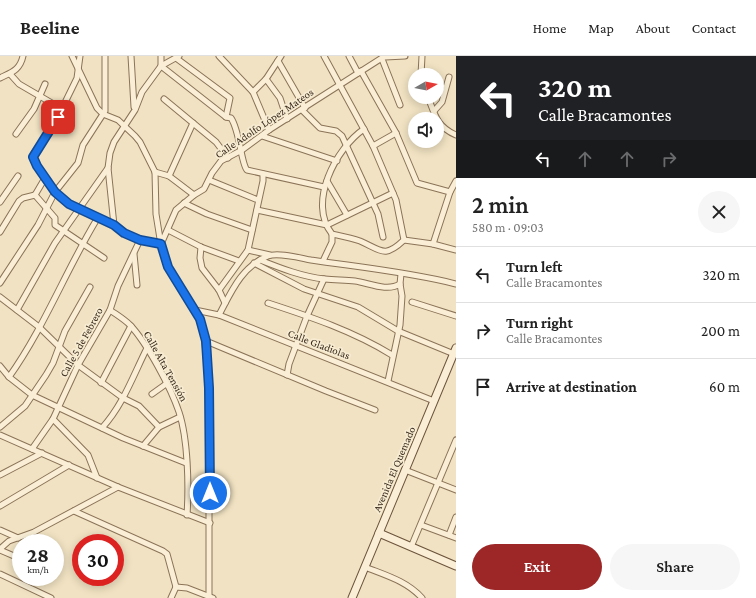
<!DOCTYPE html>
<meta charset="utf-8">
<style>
body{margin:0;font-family:"Crimson Pro",serif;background:#f6f6f6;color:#222;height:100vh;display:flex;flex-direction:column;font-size:15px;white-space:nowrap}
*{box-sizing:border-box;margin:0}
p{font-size:13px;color:#767676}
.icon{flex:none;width:22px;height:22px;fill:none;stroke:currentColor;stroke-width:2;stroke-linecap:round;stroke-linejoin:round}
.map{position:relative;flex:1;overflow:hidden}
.drawer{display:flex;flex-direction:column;background:#fff;width:300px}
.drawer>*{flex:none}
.hud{background:#202124;color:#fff;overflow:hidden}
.needle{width:26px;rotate:81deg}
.tools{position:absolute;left:408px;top:12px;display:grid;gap:8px}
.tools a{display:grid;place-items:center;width:36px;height:36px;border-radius:50%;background:#fff;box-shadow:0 2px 10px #0003;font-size:20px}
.speed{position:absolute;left:12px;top:478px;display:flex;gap:8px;font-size:20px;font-weight:700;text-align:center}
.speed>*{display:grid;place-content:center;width:52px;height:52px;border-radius:50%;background:#fff;box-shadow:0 2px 10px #0003;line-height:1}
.speed small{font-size:10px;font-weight:400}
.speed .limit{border:6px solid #d22;background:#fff;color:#111}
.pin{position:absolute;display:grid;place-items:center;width:34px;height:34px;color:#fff;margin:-17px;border-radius:8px;box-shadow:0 2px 6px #0006}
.me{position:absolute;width:44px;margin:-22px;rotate:0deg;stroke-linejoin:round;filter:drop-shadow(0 0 3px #0008)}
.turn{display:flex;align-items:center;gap:14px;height:84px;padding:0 16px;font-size:18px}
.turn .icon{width:52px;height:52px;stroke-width:2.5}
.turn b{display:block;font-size:28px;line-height:34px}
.lanes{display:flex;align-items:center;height:38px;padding:0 16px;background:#0003;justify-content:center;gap:20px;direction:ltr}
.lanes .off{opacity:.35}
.round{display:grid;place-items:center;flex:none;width:42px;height:42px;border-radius:21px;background:#f6f6f6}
.overview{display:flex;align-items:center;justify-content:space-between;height:68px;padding:0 16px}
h1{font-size:24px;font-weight:600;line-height:30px}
.primary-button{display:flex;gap:8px;margin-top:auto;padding:8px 16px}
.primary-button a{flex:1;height:46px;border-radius:24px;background:#9d2627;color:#fff;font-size:16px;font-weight:600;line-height:46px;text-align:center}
.primary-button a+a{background:#f6f6f6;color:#222}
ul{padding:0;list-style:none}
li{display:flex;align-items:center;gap:12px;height:56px;padding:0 16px;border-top:1px solid #e0e0e0}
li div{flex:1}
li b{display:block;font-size:15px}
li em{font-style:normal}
header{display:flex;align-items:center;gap:24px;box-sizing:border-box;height:56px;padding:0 20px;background:#fff;border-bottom:1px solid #e0e0e0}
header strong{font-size:19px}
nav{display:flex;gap:22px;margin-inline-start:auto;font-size:14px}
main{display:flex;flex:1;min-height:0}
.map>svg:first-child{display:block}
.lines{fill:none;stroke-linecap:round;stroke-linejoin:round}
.street-casing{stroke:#8b7358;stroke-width:7}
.secondary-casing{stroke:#6d543c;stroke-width:9}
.street{stroke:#faefd6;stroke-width:5}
.secondary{stroke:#faefd6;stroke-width:7}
.route-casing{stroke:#114b97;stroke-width:10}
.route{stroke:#1a73e8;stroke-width:7}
.labels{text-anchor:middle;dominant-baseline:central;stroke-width:3.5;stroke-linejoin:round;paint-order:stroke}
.street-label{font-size:11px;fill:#3a2b1d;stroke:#f7ecd2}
</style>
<header>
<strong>Beeline</strong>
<nav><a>Home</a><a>Map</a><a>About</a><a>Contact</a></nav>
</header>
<main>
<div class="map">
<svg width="456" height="542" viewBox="0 0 456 542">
<rect width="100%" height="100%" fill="#f0e2c2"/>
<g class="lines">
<defs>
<g id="street">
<polyline points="72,0 97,52 103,58 118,64 135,80 140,86 155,116 156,158 161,189 168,211 195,254 204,276 209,332 209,540"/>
<polyline points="80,0 77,22 54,69 34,97 35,106 55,136 69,148 114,169 124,177 140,184 161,189"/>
<polyline points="131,0 134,51"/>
<path d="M161 0V10L226 61 231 62C240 75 241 108 247 114L324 131"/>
<polyline points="219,0 253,36 269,74"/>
<polyline points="324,0 373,90 396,144 404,184"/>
<polyline points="349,0 358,17"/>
<polyline points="385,1 405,0"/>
<polyline points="176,2 230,42 226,61"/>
<polyline points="382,3 400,49"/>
<polyline points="278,5 305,52"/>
<polyline points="361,15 396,77 417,127 450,136"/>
<polyline points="10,18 19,28 62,53"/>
<polyline points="421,19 422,0"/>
<path d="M0 22C12 16 20 14 23 0"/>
<polyline points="266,23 280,42 287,63"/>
<polyline points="253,36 266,23 281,0"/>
<path d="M428 41C435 59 437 71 456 79"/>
<polyline points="164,43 216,86 228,102"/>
<polyline points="302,54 320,72 336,75 342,80 378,158 383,181"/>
<polyline points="434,55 442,46 449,21"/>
<path d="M364 73C336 92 307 147 332 178 341 180 351 182 360 185 381 194 384 203 404 184L433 188 456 194"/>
<polyline points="16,78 34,53 45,28"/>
<polyline points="262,80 337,105"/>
<polyline points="373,90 396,77"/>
<polyline points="155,116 169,120 194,139"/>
<polyline points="169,120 193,67"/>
<polyline points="209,124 258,144"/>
<polyline points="327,125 347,159"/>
<polyline points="35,139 55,162 55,169 104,202"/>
<polyline points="35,139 45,122"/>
<polyline points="0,146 18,120"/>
<polyline points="184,147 207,158 252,174"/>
<polyline points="257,154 327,169 393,137"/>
<polyline points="114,169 108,112 110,97 114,86 135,54 142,36 161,10 179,0"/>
<polyline points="168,174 201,191 239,205"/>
<polyline points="0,176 19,145 23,142 35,139"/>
<polyline points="161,188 176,154 194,139 204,133 212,117 221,105 242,94 269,74 385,0"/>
<polyline points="433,188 450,136 456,125"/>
<polyline points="201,191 200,202 202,212 219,234 225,247"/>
<polyline points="248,194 270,199"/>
<polyline points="134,198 137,229"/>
<path d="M260 204C280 212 303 221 325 223 335 224 345 224 355 225 369 227 387 236 400 228"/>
<polyline points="323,205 332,186 332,178"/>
<polyline points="254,207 304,233 358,251 398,275 454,298"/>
<polyline points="0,227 38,169 55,136 78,107 83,89 105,55 105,0"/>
<polyline points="219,234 248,194 263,125 263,118"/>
<polyline points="0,241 39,271 78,309 123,342 139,350 159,371"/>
<polyline points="412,246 456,260"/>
<path d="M268 247C311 261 353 275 392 299"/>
<polyline points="17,254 55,187 108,112"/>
<path d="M110 254C117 259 124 263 130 269 147 287 171 332 179 356 188 383 189 430 187 459"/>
<polyline points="195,254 219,259 434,345"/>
<path d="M219 259C231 236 242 210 268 200 278 196 300 202 311 204 358 211 409 216 456 228"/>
<polyline points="206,285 326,335 375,354"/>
<polyline points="0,310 9,321 32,339 123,382 186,407"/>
<polyline points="287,319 289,308 307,260 324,223"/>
<path d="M9 321C44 272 66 214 97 163"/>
<polyline points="388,325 400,269 402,240 400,228 401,218"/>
<polyline points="101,327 131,270"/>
<polyline points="152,338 166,328"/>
<polyline points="53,363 88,399 97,422"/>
<polyline points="0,371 25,350 46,319 53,307 65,275 90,231"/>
<path d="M102 372C123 349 133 320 147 292"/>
<polyline points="0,379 118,431 210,467"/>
<polyline points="143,390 159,371 180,361"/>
<polyline points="32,393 53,363 78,309 110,254 118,230 140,184"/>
<polyline points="405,414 456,434"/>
<polyline points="0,419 42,397"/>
<polyline points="0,450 69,409"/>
<polyline points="74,455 163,495 167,498 176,531"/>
<polyline points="421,469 456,482"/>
<polyline points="0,474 18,482"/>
<polyline points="449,479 456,461"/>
<polyline points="411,491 456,384"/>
<polyline points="0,493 9,485 34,476 118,431"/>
<polyline points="0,494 21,503"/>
<path d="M365 511C385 519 407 525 422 542"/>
<polyline points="0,518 51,542"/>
<polyline points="176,531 187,532 213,542"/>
<polyline points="171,542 176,531"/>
</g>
<g id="secondary">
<polyline points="379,477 456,510"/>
<polyline points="352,542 456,292"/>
</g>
</defs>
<use href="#street" class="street-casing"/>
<use href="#secondary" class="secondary-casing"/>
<use href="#street" class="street"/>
<use href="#secondary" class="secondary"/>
</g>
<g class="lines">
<defs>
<polyline id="route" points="58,61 33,101 37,110 55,136 69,148 114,169 124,177 140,184 161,188 168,211 200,263 206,285 209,332 210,437"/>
</defs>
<use href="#route" class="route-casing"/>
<use href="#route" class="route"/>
</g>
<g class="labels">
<g class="street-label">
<text transform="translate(264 67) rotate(-34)">Calle Adolfo López Mateos</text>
<text transform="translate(81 286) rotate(-61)">Calle 5 de Febrero</text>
<text transform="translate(319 288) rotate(21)">Calle Gladiolas</text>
<text transform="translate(166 310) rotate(61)">Calle Alta Tensión</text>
<text transform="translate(394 413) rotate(-67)">Avenida El Quemado</text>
</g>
</g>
</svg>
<div class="tools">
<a><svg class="needle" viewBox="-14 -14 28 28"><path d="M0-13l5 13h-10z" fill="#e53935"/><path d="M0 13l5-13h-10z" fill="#767676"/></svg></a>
<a><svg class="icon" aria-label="sound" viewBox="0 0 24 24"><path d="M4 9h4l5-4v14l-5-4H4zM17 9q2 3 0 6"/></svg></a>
</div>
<div class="speed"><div>28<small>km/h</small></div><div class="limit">30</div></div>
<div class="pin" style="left:58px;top:61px;background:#d93025"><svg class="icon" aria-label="arrive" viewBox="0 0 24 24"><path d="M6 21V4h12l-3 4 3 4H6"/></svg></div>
<svg class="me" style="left:210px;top:437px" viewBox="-20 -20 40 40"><circle r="17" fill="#1a73e8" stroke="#fff" stroke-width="3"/><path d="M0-11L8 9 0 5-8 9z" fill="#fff"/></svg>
</div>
<section class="drawer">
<div class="hud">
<div class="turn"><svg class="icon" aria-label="left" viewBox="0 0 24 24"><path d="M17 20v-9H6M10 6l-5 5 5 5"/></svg><div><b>320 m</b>Calle Bracamontes</div></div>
<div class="lanes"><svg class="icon" aria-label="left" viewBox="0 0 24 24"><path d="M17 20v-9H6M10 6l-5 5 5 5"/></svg><svg class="icon off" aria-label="ahead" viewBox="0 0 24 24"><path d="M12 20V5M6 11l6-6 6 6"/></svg><svg class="icon off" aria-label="ahead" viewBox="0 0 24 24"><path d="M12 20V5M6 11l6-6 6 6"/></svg><svg class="icon off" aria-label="right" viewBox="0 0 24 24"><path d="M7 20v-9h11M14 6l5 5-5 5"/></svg></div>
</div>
<div class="overview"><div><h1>2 min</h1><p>580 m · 09:03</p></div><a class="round"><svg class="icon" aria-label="close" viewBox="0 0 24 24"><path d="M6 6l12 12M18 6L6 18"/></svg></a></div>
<ul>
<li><svg class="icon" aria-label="left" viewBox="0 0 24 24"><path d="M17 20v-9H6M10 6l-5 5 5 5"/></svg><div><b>Turn left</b><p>Calle Bracamontes</p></div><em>320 m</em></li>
<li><svg class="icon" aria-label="right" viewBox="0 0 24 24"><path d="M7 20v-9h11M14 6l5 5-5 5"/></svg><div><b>Turn right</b><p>Calle Bracamontes</p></div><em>200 m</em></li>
<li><svg class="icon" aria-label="arrive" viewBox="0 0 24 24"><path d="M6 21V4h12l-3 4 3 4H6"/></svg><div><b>Arrive at destination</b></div><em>60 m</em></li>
</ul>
<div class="primary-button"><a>Exit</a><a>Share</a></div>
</section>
</main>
